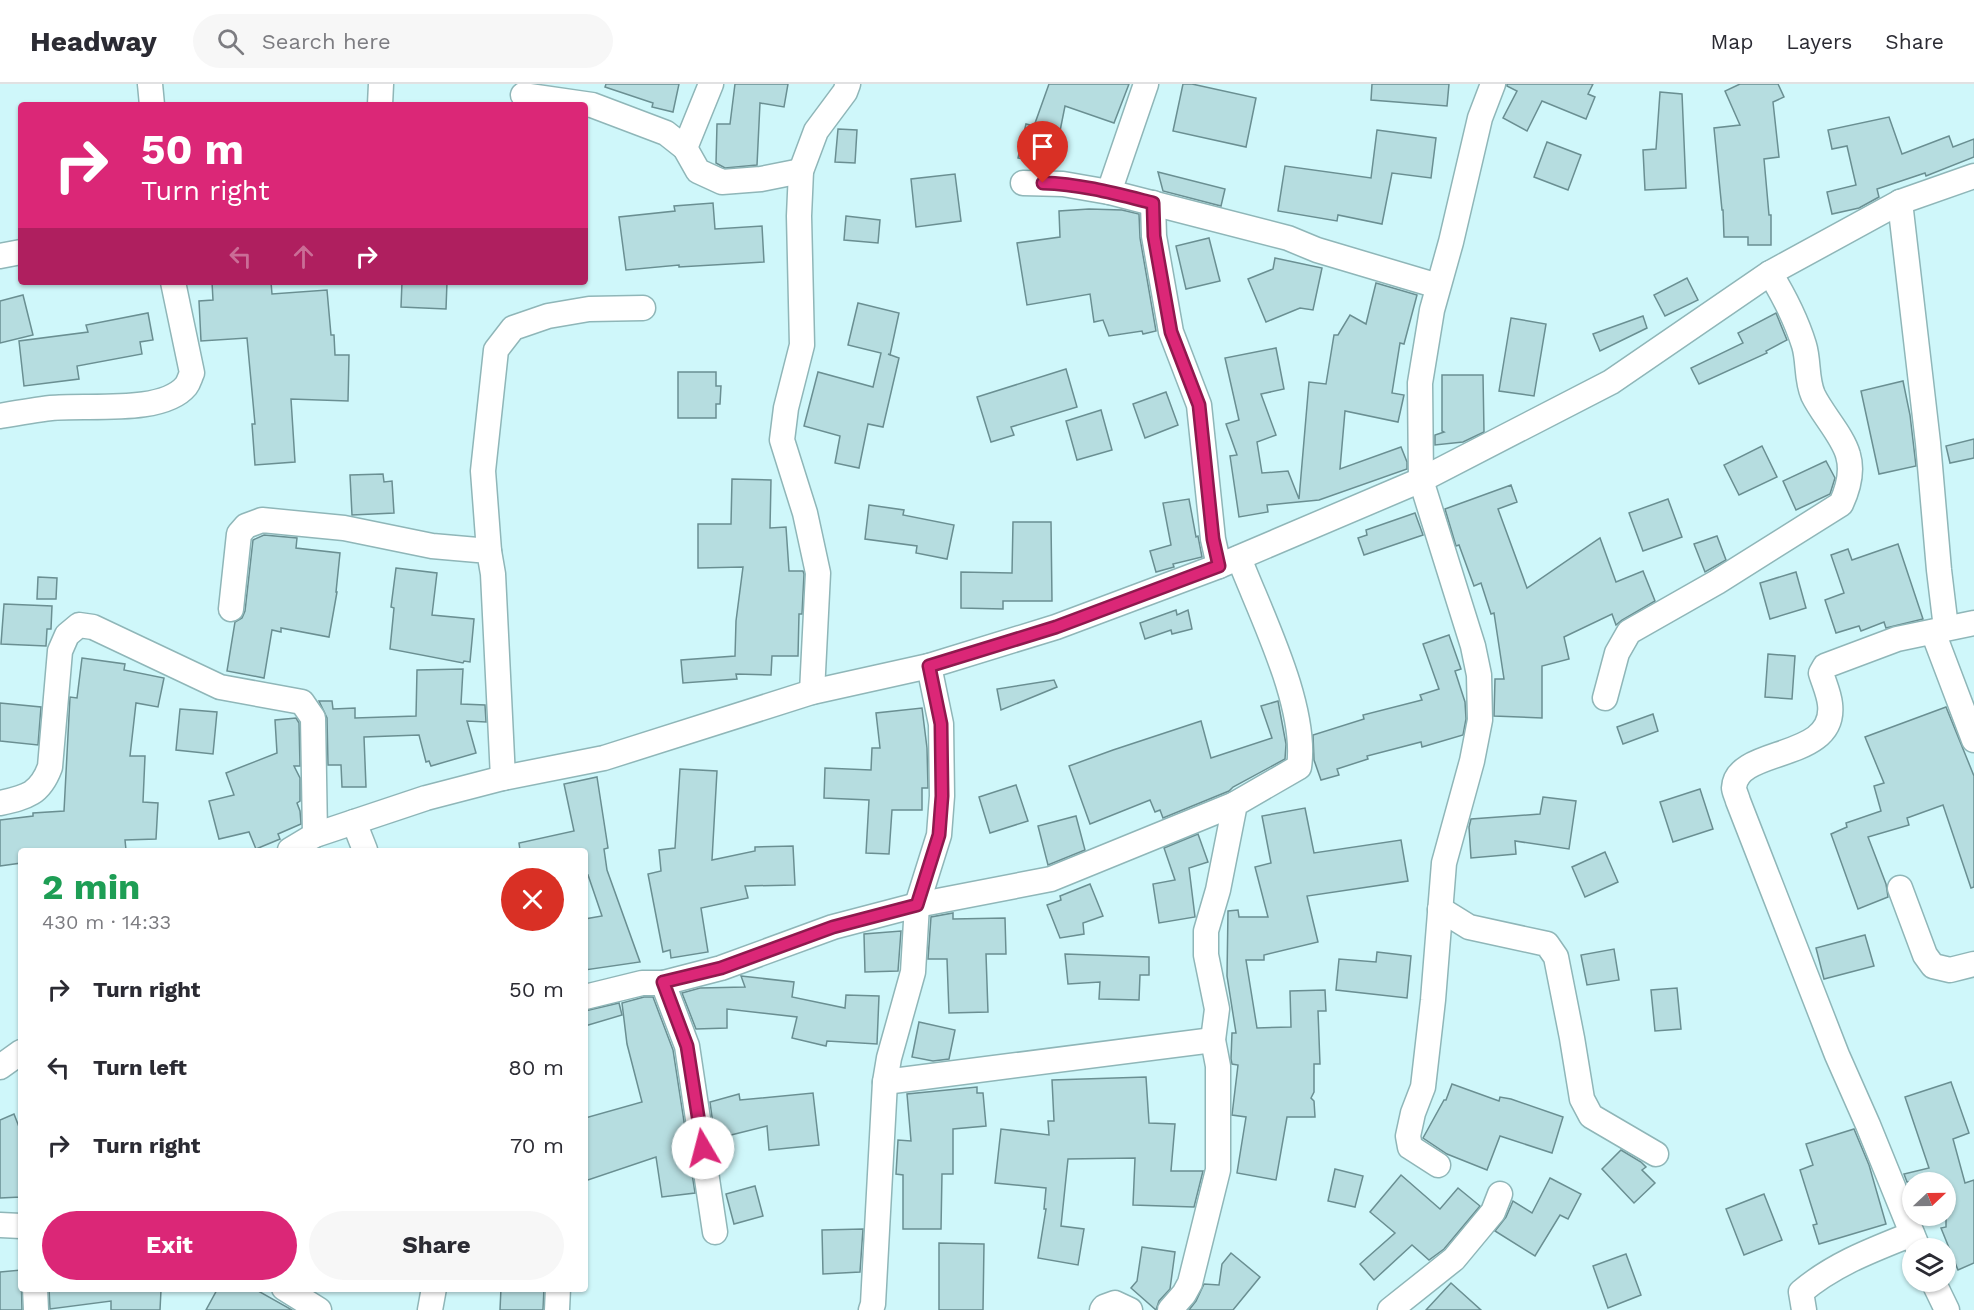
<!DOCTYPE html>
<meta charset="utf-8">
<style>
body{margin:0;font-family:"Work Sans",sans-serif;background:#f7f7f7;color:#2b2b33;height:100vh;display:flex;flex-direction:column;font-size:22px;white-space:nowrap}
*{box-sizing:border-box;margin:0}
p{font-size:20px;color:#7c7c81}
.icon{flex:none;width:33px;height:33px;fill:none;stroke:currentColor;stroke-width:2;stroke-linecap:round;stroke-linejoin:round}
.map{position:relative;flex:1;overflow:hidden}
.drawer{position:absolute;left:18px;top:764px;width:570px;height:444px;display:flex;flex-direction:column;background:#fff;border-radius:6px;box-shadow:0 2px 4px #0004}
.drawer>*{flex:none}
.guide{position:absolute;left:18px;top:18px;width:570px;height:183px;border-radius:6px;box-shadow:0 2px 4px #0004;background:#db2777;color:#fff;overflow:hidden}
.needle{width:39px;rotate:68deg}
.controls{position:absolute;left:1902px;top:1088px;display:grid;gap:12px}
.controls a{display:grid;place-items:center;width:54px;height:54px;border-radius:50%;background:#fff;box-shadow:0 2px 4px #0004;font-size:30px}
.pin{position:absolute;display:grid;place-items:center;width:51px;height:51px;color:#fff;margin:-62px -26px;border-radius:50% 50% 50% 0;rotate:-45deg;box-shadow:0 0 6px #0007}
.pin .icon{rotate:45deg}
.me{position:absolute;width:66px;margin:-33px;rotate:352deg;stroke-linejoin:round;filter:drop-shadow(0 0 4px #0008)}
.turn{display:flex;align-items:center;gap:21px;height:126px;padding:0 24px;font-size:27px}
.turn .icon{width:78px;height:78px;stroke-width:2.5}
.turn b{display:block;font-size:42px;line-height:51px}
.lanes{display:flex;align-items:center;height:57px;padding:0 24px;background:#0003;justify-content:center;gap:30px;direction:ltr}
.lanes .off{opacity:.35}
.round{display:grid;place-items:center;flex:none;width:63px;height:63px;border-radius:32px;background:#f7f7f7}
.overview{display:flex;align-items:center;justify-content:space-between;height:102px;padding:0 24px}
h1{font-size:36px;font-weight:700;line-height:45px;color:#1e9e55}
.cta{display:flex;gap:12px;margin-top:auto;padding:12px 24px}
.cta a{flex:1;height:69px;border-radius:36px;background:#db2777;color:#fff;font-size:24px;font-weight:700;line-height:69px;text-align:center}
.cta a+a{background:#f7f7f7;color:#2b2b33}
ul{padding:0;list-style:none}
li{display:flex;align-items:center;gap:18px;height:78px;padding:0 24px}
li div{flex:1}
li b{display:block;font-size:22px}
li em{font-style:normal}
header{display:flex;align-items:center;gap:36px;box-sizing:border-box;height:84px;padding:0 30px;background:#fff;border-bottom:2px solid #e1e1e2}
header strong{font-size:28px}
nav{display:flex;gap:33px;margin-inline-start:auto;font-size:21px}
.search{width:420px;height:54px;background:#f7f7f7;display:flex;align-items:center;gap:15px;box-sizing:border-box;padding:0 21px;border-radius:33px;color:#7c7c81;font-size:22px}
.map>svg:first-child{display:block}
.building{fill:#b6dde0;stroke:#6a8f92;stroke-width:1.5}
.lines{fill:none;stroke-linecap:round;stroke-linejoin:round}
.minor-casing{stroke:#8fb6b8;stroke-width:27}
.minor{stroke:#fff;stroke-width:24}
.route-casing{stroke:#8e194d;stroke-width:15}
.route{stroke:#db2777;stroke-width:10}
</style>
<header>
<strong>Headway</strong>
<div class="search"><svg class="icon" aria-label="search" viewBox="0 0 24 24"><circle cx="10" cy="10" r="6"/><path d="M15 15l6 6"/></svg>Search here</div>
<nav><a>Map</a><a>Layers</a><a>Share</a></nav>
</header>
<div class="map">
<svg width="1974" height="1226" viewBox="0 0 1974 1226">
<rect width="100%" height="100%" fill="#cff7fa"/>
<g class="building">
<polygon points="606,0 679,0 673,28 652,23 653,19 605,3"/>
<polygon points="735,0 788,0 784,23 760,19 757,81 725,84 716,79 717,40 730,40"/>
<polygon points="1049,0 1129,0 1114,39 1065,22 1053,82 1018,74 1026,40 1034,42"/>
<polygon points="1183,0 1192,0 1256,14 1246,63 1173,47"/>
<polygon points="1372,0 1449,0 1447,22 1371,16"/>
<polygon points="1507,0 1593,0 1588,10 1595,13 1586,35 1542,17 1527,47 1503,34 1517,7 1507,2"/>
<polygon points="1740,0 1778,0 1784,13 1773,18 1779,73 1764,75 1769,131 1771,131 1771,161 1748,161 1748,153 1724,153 1723,126 1722,126 1714,44 1740,41 1725,7"/>
<polygon points="1660,8 1682,10 1686,104 1645,106 1643,66 1656,65"/>
<polygon points="1889,33 1902,70 1949,52 1953,63 1974,55 1974,73 1926,92 1925,89 1877,105 1879,113 1859,124 1832,130 1827,108 1856,101 1847,62 1832,65 1828,46"/>
<polygon points="838,45 857,46 855,79 835,78"/>
<polygon points="1377,46 1436,54 1431,94 1392,89 1382,140 1338,131 1337,137 1278,127 1285,82 1371,94"/>
<polygon points="1547,58 1581,71 1568,106 1534,93"/>
<polygon points="1158,88 1225,105 1221,122 1163,107"/>
<polygon points="955,90 961,137 916,143 911,95"/>
<polygon points="713,119 715,145 762,142 764,178 679,183 679,181 626,186 619,133 675,127 674,122"/>
<polygon points="1089,125 1122,126 1139,130 1140,154 1156,247 1143,250 1142,247 1109,252 1103,236 1094,238 1090,210 1027,221 1017,159 1060,153 1059,127"/>
<polygon points="846,132 880,136 878,159 844,156"/>
<polygon points="1209,154 1220,197 1186,205 1176,162"/>
<polygon points="1275,174 1322,184 1313,226 1300,224 1266,238 1248,195 1273,185"/>
<polygon points="1687,194 1698,216 1665,232 1654,211"/>
<polygon points="212,198 271,198 272,210 327,206 331,251 334,251 335,271 349,271 348,317 291,315 295,378 255,381 252,340 255,340 247,254 201,257 199,217 213,216"/>
<polygon points="402,198 447,198 446,225 401,223"/>
<polygon points="1376,199 1417,211 1404,260 1400,259 1392,309 1404,311 1398,338 1345,327 1340,385 1401,363 1407,378 1407,385 1319,416 1267,421 1268,428 1239,433 1230,372 1237,371 1226,340 1239,336 1225,274 1276,264 1284,305 1261,310 1276,351 1257,358 1262,389 1288,387 1299,415 1309,298 1326,300 1334,251 1338,251 1350,231 1366,240"/>
<polygon points="23,211 33,251 0,259 0,217"/>
<polygon points="858,219 899,229 890,271 888,270 899,274 883,343 868,340 859,384 835,379 840,352 804,342 818,288 873,303 881,269 848,261"/>
<polygon points="148,229 153,256 140,258 142,270 77,282 79,295 24,302 19,257 88,248 86,241"/>
<polygon points="1776,229 1787,256 1766,267 1767,269 1699,300 1691,284 1743,259 1738,249"/>
<polygon points="1643,232 1647,244 1600,267 1593,250"/>
<polygon points="1511,234 1546,240 1534,312 1499,307"/>
<polygon points="1066,285 1077,323 1011,343 1014,351 991,358 977,313"/>
<polygon points="678,288 716,288 716,302 721,302 720,320 716,320 716,334 678,334"/>
<polygon points="1442,291 1483,291 1484,348 1463,358 1435,361 1435,351 1444,348 1442,347"/>
<polygon points="1903,297 1910,331 1916,382 1879,390 1861,307"/>
<polygon points="1166,308 1178,341 1145,354 1133,320"/>
<polygon points="1101,326 1112,366 1077,376 1066,337"/>
<polygon points="1974,355 1974,374 1950,379 1946,362"/>
<polygon points="1762,362 1777,393 1739,411 1724,381"/>
<polygon points="1826,377 1835,394 1830,410 1796,426 1783,397"/>
<polygon points="383,390 384,398 392,397 394,429 352,431 350,391"/>
<polygon points="732,395 771,396 770,444 786,443 789,487 803,487 804,490 802,530 799,530 798,572 772,572 771,591 736,590 737,595 683,599 681,576 735,572 736,537 743,483 698,484 698,440 731,440"/>
<polygon points="1511,401 1517,418 1498,425 1527,504 1600,454 1616,498 1643,487 1655,517 1622,536 1616,541 1612,530 1564,553 1569,575 1542,582 1542,634 1494,632 1495,595 1504,595 1494,529 1491,530 1481,499 1474,502 1459,461 1456,462 1445,425"/>
<polygon points="1189,415 1196,453 1198,452 1202,473 1173,480 1174,483 1156,488 1150,467 1171,461 1163,419"/>
<polygon points="1668,415 1682,453 1643,467 1629,429"/>
<polygon points="869,421 904,426 903,431 954,441 947,475 916,469 917,462 865,455"/>
<polygon points="1415,429 1423,451 1364,471 1358,454 1367,451 1366,446"/>
<polygon points="1013,438 1051,438 1052,517 1003,517 1003,525 961,524 961,488 1012,489"/>
<polygon points="264,451 297,454 296,464 340,469 336,508 337,508 329,553 281,544 281,548 272,546 264,594 227,587 235,538 242,534 245,527 253,456"/>
<polygon points="1717,452 1726,476 1705,488 1694,460"/>
<polygon points="1898,460 1923,535 1886,544 1884,538 1861,547 1859,542 1836,549 1825,516 1844,509 1831,471 1848,465 1852,476"/>
<polygon points="396,484 437,489 432,531 474,535 470,578 464,577 463,579 390,565 394,524 391,523"/>
<polygon points="1796,488 1806,524 1770,535 1760,499"/>
<polygon points="38,493 57,494 56,515 37,515"/>
<polygon points="4,520 52,522 51,545 47,545 46,562 1,560"/>
<polygon points="1176,526 1177,531 1188,526 1192,545 1172,550 1171,546 1145,555 1140,539"/>
<polygon points="1449,551 1461,585 1455,587 1465,618 1466,635 1463,651 1422,663 1421,658 1367,672 1368,675 1337,685 1339,691 1321,696 1314,676 1313,651 1364,635 1363,631 1422,616 1420,611 1439,605 1423,560"/>
<polygon points="1768,570 1795,572 1792,615 1765,613"/>
<polygon points="82,574 125,580 124,586 164,594 158,623 136,619 130,672 145,672 143,718 158,719 156,755 125,756 126,766 21,766 21,779 0,782 0,736 33,732 33,729 64,727 70,613 77,614"/>
<polygon points="463,585 461,620 485,621 486,638 467,637 476,669 431,682 429,677 426,678 419,651 364,653 366,703 342,703 341,681 328,681 327,634 319,617 332,617 333,625 355,624 355,634 416,632 417,586"/>
<polygon points="1054,596 1057,603 1001,626 997,605"/>
<polygon points="1278,617 1286,660 1285,675 1233,703 1229,707 1163,734 1160,726 1155,728 1150,716 1090,740 1069,682 1113,666 1201,637 1211,674 1272,654 1261,622"/>
<polygon points="0,619 41,623 38,661 0,657"/>
<polygon points="1946,623 1974,692 1974,803 1971,804 1943,721 1907,734 1909,741 1868,753 1886,800 1888,813 1858,825 1831,750 1847,743 1846,739 1881,727 1874,702 1884,699 1865,653"/>
<polygon points="922,624 927,664 928,704 922,704 922,726 892,726 889,770 866,769 869,716 824,714 825,684 871,686 872,664 880,664 876,629"/>
<polygon points="180,625 217,628 213,670 176,666"/>
<polygon points="1653,630 1658,647 1623,660 1617,643"/>
<polygon points="296,634 299,639 300,682 294,682 300,694 300,717 297,719 300,727 301,740 278,750 280,755 256,765 249,748 219,755 209,717 234,711 226,689 277,669 275,636"/>
<polygon points="680,685 717,687 712,776 755,767 755,763 793,762 795,801 745,802 748,814 701,824 708,868 671,874 670,866 663,868 648,790 661,787 659,766 675,764"/>
<polygon points="597,693 608,764 604,765 607,786 640,878 585,886 585,835 602,832 588,791 585,792 585,766 520,766 519,759 574,747 564,700"/>
<polygon points="1016,701 1028,737 990,749 979,713"/>
<polygon points="1700,705 1713,745 1673,758 1660,718"/>
<polygon points="1543,713 1576,717 1569,765 1515,757 1516,770 1471,774 1469,743 1471,735 1540,730"/>
<polygon points="1305,724 1314,769 1401,756 1408,797 1307,812 1318,858 1264,871 1264,876 1246,876 1257,944 1291,943 1290,907 1325,906 1326,927 1318,927 1320,980 1314,980 1314,1008 1311,1014 1314,1017 1315,1033 1287,1033 1276,1096 1237,1089 1246,1033 1232,1031 1238,981 1232,980 1231,975 1232,949 1236,949 1227,892 1228,827 1238,826 1239,833 1268,833 1255,783 1271,779 1262,732"/>
<polygon points="1076,732 1085,766 1048,781 1038,742"/>
<polygon points="1198,750 1208,778 1189,784 1195,833 1159,839 1153,800 1175,796 1164,764"/>
<polygon points="1605,768 1618,798 1585,813 1572,783"/>
<polygon points="1090,800 1103,832 1083,839 1084,850 1060,854 1047,821 1061,816 1060,812"/>
<polygon points="953,829 953,835 1005,834 1006,870 986,870 988,928 949,929 947,875 928,875 931,833"/>
<polygon points="901,847 898,887 865,888 864,850"/>
<polygon points="1865,851 1874,882 1824,895 1816,864"/>
<polygon points="1614,865 1619,896 1587,901 1581,871"/>
<polygon points="1377,868 1411,872 1407,914 1336,906 1339,875 1376,878"/>
<polygon points="1065,870 1149,873 1149,891 1140,891 1139,916 1099,915 1100,898 1068,900"/>
<polygon points="741,892 794,898 792,913 845,924 846,911 879,912 877,960 827,957 826,962 792,954 797,933 727,925 727,944 696,945 682,909 700,904 745,903"/>
<polygon points="1677,904 1681,945 1655,947 1651,906"/>
<polygon points="644,913 653,913 673,966 695,1109 662,1113 656,1073 585,1097 585,1034 642,1018 627,960 622,919"/>
<polygon points="619,919 622,931 585,942 585,927"/>
<polygon points="919,938 955,946 949,975 933,977 912,973"/>
<polygon points="1146,993 1149,1039 1175,1040 1171,1087 1203,1087 1194,1123 1133,1121 1135,1074 1068,1075 1061,1142 1084,1145 1078,1181 1038,1174 1046,1125 1044,1125 1046,1104 995,1099 1001,1045 1049,1051 1048,1037 1054,1037 1052,996"/>
<polygon points="1951,998 1969,1049 1953,1055 1965,1099 1974,1096 1974,1179 1958,1186 1941,1144 1946,1143 1946,1098 1907,1098 1904,1090 1929,1084 1905,1013"/>
<polygon points="1452,1000 1499,1017 1500,1013 1511,1015 1563,1033 1552,1069 1500,1052 1487,1086 1447,1070 1423,1054 1444,1016 1446,1016"/>
<polygon points="977,1003 977,1009 983,1009 986,1042 953,1045 953,1090 942,1090 941,1145 903,1145 903,1091 896,1090 898,1056 911,1057 907,1010"/>
<polygon points="813,1009 819,1061 769,1066 767,1042 715,1055 710,1018 739,1010 740,1016"/>
<polygon points="14,1030 21,1048 21,1113 0,1114 0,1036"/>
<polygon points="1854,1045 1869,1081 1886,1140 1819,1160 1813,1141 1817,1140 1800,1086 1813,1081 1806,1060"/>
<polygon points="1621,1066 1641,1078 1646,1083 1642,1086 1655,1099 1634,1119 1602,1085"/>
<polygon points="1335,1085 1363,1092 1355,1123 1328,1117"/>
<polygon points="1401,1091 1440,1125 1458,1104 1480,1122 1444,1165 1429,1176 1412,1161 1374,1196 1360,1180 1395,1149 1370,1128"/>
<polygon points="1550,1094 1581,1110 1568,1135 1560,1131 1535,1172 1495,1147 1506,1133 1513,1117 1532,1129"/>
<polygon points="755,1102 763,1132 734,1140 726,1110"/>
<polygon points="1764,1110 1782,1156 1744,1171 1726,1125"/>
<polygon points="863,1145 860,1188 823,1190 822,1146"/>
<polygon points="939,1159 984,1160 983,1226 939,1226"/>
<polygon points="1142,1163 1175,1168 1170,1205 1159,1217 1156,1226 1131,1204 1137,1197"/>
<polygon points="1231,1169 1260,1193 1233,1226 1189,1226 1196,1217 1204,1200 1219,1201 1222,1180"/>
<polygon points="1626,1170 1641,1211 1608,1224 1593,1182"/>
<polygon points="21,1186 22,1226 0,1226 0,1188"/>
<polygon points="1451,1199 1481,1226 1426,1226"/>
<polygon points="49,1204 161,1206 160,1226 111,1226 111,1217 50,1225"/>
<polygon points="218,1204 253,1204 292,1226 206,1226"/>
<polygon points="501,1204 544,1204 543,1226 500,1226"/>
</g>
<g class="lines">
<defs>
<g id="minor">
<polyline points="150,0 152,21"/>
<polyline points="523,11 592,21 666,49 685,64 698,87 722,98 761,95 801,87"/>
<polyline points="380,21 381,0"/>
<polyline points="685,64 711,0"/>
<polyline points="1023,99 1063,100 1109,108 1288,154 1317,166 1438,202"/>
<polyline points="1109,108 1146,0"/>
<polyline points="1900,118 1928,359 1939,486 1946,544"/>
<polyline points="1153,119 1154,152 1171,248 1199,321 1213,455 1219,482"/>
<polyline points="0,172 21,168"/>
<path d="M0 332C17 329 34 326 51 324 85 320 162 331 186 302 189 298 190 293 192 289L173 198"/>
<polyline points="489,467 483,387 496,266 513,244 548,232 589,225 643,224"/>
<polyline points="231,525 239,450 246,442 262,436 344,444 432,462 489,467 493,490 503,694"/>
<polyline points="1933,548 1974,656"/>
<polyline points="812,608 818,489 805,429 782,356 786,324 802,261 799,132 801,87 816,47 845,8 848,0"/>
<path d="M1605 614 1617 569 1629 548 1717 498 1841 420C1848 405 1853 388 1848 371 1843 352 1822 330 1813 311 1806 295 1809 277 1804 261 1796 235 1784 212 1770 189"/>
<path d="M0 719C27 713 40 710 50 683L60 567 67 551 79 541 93 543 220 603 302 618 313 634 315 751"/>
<polyline points="354,738 365,766"/>
<polyline points="290,766 315,751 426,714 503,694 604,674 812,608 929,582 1056,543 1219,482 1421,396 1611,298 1770,189 1900,118 1974,92"/>
<polyline points="1900,804 1925,871 1933,882 1950,886 1974,880"/>
<polyline points="1440,825 1469,843 1547,860 1556,873 1572,954 1582,1015 1591,1032 1656,1070"/>
<polyline points="663,899 721,884 833,843 917,821 1051,795 1235,720"/>
<polyline points="585,913 642,899 663,899 687,962 715,1148"/>
<polyline points="0,983 21,968"/>
<polyline points="885,998 1213,956"/>
<polyline points="1438,1081 1410,1063 1408,1052 1413,1029 1423,1003 1433,916 1444,779 1472,677 1480,636 1479,591 1473,562 1421,396 1420,299 1432,226 1451,158 1480,34 1493,0"/>
<polyline points="0,1141 21,1142"/>
<path d="M1918 1164 1868 1041 1837 971 1738 717C1737 713 1734 707 1734 704 1736 662 1837 678 1830 620 1829 610 1824 599 1821 589L1825 582 1897 555 1974 539"/>
<polyline points="1933,1197 1947,1226"/>
<polyline points="35,1204 36,1226"/>
<polyline points="284,1204 319,1226"/>
<polyline points="430,1226 434,1204"/>
<polyline points="557,1226 558,1204"/>
<polyline points="871,1226 873,1220 885,998 889,974 913,888 917,821 939,751 942,712 941,640 929,582"/>
<polyline points="1102,1226 1104,1223 1115,1219 1130,1226"/>
<path d="M1170 1226 1184 1210 1190 1199 1218 1086V982L1213 956 1217 925 1206 871V847L1218 806 1235 720 1299 683C1308 623 1261 531 1239 474"/>
<polyline points="1390,1226 1454,1175 1493,1128 1500,1110"/>
<path d="M1804 1226 1801 1208C1834 1180 1872 1166 1912 1150"/>
</g>
</defs>
<use href="#minor" class="minor-casing"/>
<use href="#minor" class="minor"/>
</g>
<g class="lines">
<defs>
<path id="route" d="M703 1064 687 962 663 898 721 884 833 843 917 821 939 751 942 712 941 640 929 582 1056 543 1219 482 1213 455 1199 321 1171 248 1154 152 1153 119C1117 110 1081 100 1043 99"/>
</defs>
<use href="#route" class="route-casing"/>
<use href="#route" class="route"/>
</g>
</svg>
<div class="controls">
<a><svg class="needle" viewBox="-14 -14 28 28"><path d="M0-13l5 13h-10z" fill="#e53935"/><path d="M0 13l5-13h-10z" fill="#7c7c81"/></svg></a>
<a><svg class="icon" aria-label="layers" viewBox="0 0 24 24"><path d="M12 4l9 5-9 5-9-5zM3 14l9 5 9-5"/></svg></a>
</div>
<div class="pin" style="left:1043px;top:99px;background:#d93025"><svg class="icon" aria-label="arrive" viewBox="0 0 24 24"><path d="M6 21V4h12l-3 4 3 4H6"/></svg></div>
<svg class="me" style="left:703px;top:1064px" viewBox="-20 -20 40 40"><circle r="19" fill="#fff"/><path d="M0-13L10 11 0 6-10 11z" fill="#db2777"/></svg>
<div class="guide">
<div class="turn"><svg class="icon" aria-label="right" viewBox="0 0 24 24"><path d="M7 20v-9h11M14 6l5 5-5 5"/></svg><div><b>50 m</b>Turn right</div></div>
<div class="lanes"><svg class="icon off" aria-label="left" viewBox="0 0 24 24"><path d="M17 20v-9H6M10 6l-5 5 5 5"/></svg><svg class="icon off" aria-label="ahead" viewBox="0 0 24 24"><path d="M12 20V5M6 11l6-6 6 6"/></svg><svg class="icon" aria-label="right" viewBox="0 0 24 24"><path d="M7 20v-9h11M14 6l5 5-5 5"/></svg></div>
</div>
<section class="drawer">
<div class="overview"><div><h1>2 min</h1><p>430 m · 14:33</p></div><a class="round" style="background:#d93025;color:#fff"><svg class="icon" aria-label="close" viewBox="0 0 24 24"><path d="M6 6l12 12M18 6L6 18"/></svg></a></div>
<ul>
<li><svg class="icon" aria-label="right" viewBox="0 0 24 24"><path d="M7 20v-9h11M14 6l5 5-5 5"/></svg><div><b>Turn right</b></div><em>50 m</em></li>
<li><svg class="icon" aria-label="left" viewBox="0 0 24 24"><path d="M17 20v-9H6M10 6l-5 5 5 5"/></svg><div><b>Turn left</b></div><em>80 m</em></li>
<li><svg class="icon" aria-label="right" viewBox="0 0 24 24"><path d="M7 20v-9h11M14 6l5 5-5 5"/></svg><div><b>Turn right</b></div><em>70 m</em></li>
</ul>
<div class="cta"><a>Exit</a><a>Share</a></div>
</section>
</div>
